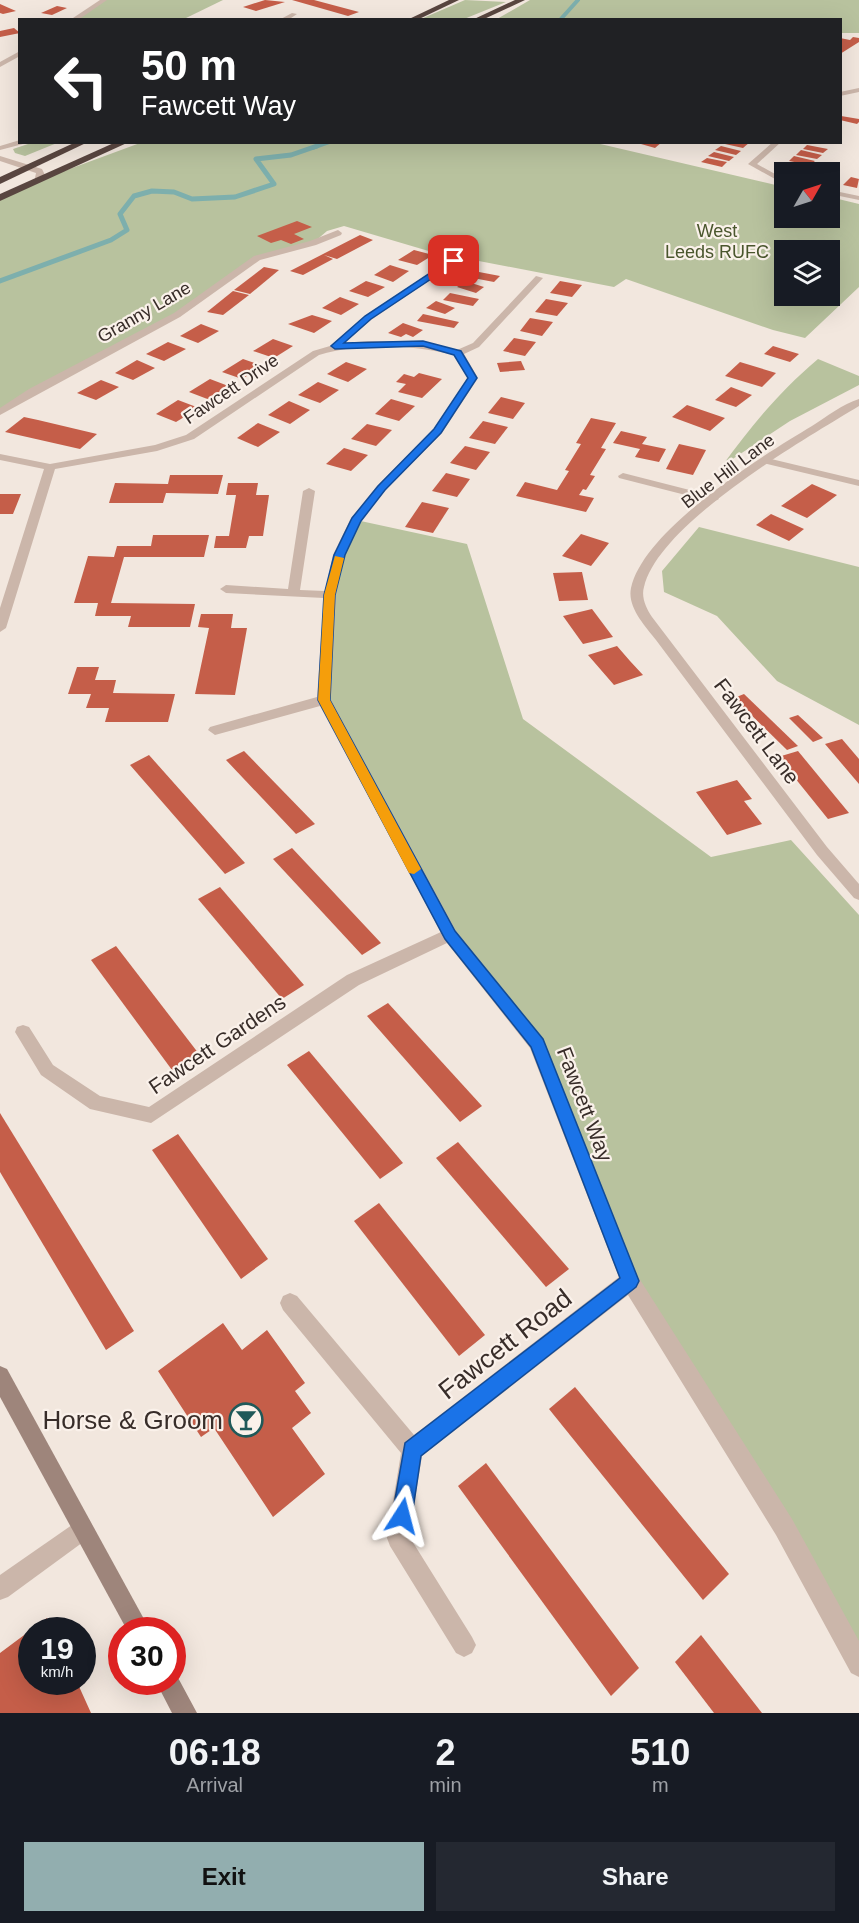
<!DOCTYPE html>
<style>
body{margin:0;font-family:Arial,sans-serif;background:#242831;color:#f1f3f6;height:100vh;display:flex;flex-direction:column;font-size:22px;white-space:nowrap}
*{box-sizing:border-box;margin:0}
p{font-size:20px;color:#9ea1a6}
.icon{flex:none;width:33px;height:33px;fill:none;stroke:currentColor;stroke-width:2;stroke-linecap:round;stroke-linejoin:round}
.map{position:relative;height:1713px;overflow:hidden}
.drawer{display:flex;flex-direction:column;background:#171b24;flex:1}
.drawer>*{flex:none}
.guide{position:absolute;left:18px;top:18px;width:824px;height:126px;border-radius:0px;box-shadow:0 6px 24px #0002;background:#202124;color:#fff;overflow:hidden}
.needle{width:39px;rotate:51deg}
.fabs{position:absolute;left:774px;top:162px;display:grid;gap:12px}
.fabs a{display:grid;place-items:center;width:66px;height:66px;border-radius:0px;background:#171b24;box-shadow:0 6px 24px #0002;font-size:30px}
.speed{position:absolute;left:18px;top:1617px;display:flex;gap:12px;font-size:30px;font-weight:700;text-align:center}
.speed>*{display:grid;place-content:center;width:78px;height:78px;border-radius:50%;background:#171b24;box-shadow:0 6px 24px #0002;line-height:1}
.speed small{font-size:15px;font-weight:400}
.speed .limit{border:9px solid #d22;background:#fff;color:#111}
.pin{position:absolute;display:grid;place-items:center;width:51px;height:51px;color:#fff;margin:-26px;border-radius:12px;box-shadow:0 3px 9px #0006}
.me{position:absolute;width:66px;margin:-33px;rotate:9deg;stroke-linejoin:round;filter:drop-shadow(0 0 4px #0008)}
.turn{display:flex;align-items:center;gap:21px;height:126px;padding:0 24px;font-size:27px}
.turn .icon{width:78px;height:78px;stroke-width:2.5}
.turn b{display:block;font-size:42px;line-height:51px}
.eta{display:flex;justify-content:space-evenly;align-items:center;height:102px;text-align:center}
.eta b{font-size:36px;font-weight:700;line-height:42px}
.button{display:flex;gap:12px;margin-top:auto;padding:12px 24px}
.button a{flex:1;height:69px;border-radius:0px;background:#92aeaf;color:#111;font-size:24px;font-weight:700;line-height:69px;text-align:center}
.button a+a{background:#242831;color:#f1f3f6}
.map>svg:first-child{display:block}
.green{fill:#b8c29e;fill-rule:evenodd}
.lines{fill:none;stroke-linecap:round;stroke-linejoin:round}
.stream-far1{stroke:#7dafad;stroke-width:4}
.stream{stroke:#7dafad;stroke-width:5}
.building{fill:#c55e49}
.lane{fill:#cbb6aa;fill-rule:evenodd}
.street{fill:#cbb6aa;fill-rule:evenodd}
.secondary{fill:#9e857b;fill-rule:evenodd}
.highway{fill:#594640;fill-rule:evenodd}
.route{fill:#1a73e8;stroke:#114b97;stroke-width:1.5}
.slow{fill:#f59e0b}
.labels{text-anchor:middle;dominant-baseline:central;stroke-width:4.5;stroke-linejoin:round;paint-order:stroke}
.far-park-label{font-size:18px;fill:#4a562d;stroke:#faf1ea}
.far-street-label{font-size:18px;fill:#382d29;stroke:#faf1ea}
.street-label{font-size:21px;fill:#382d29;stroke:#faf1ea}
.near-street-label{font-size:26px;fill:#382d29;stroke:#faf1ea}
.near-poi-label{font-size:26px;fill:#382d29;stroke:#faf1ea;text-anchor:end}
</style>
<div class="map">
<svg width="859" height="1713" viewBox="0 0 859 1713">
<rect width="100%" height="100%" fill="#f2e7de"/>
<g class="green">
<polygon points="104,0 223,0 184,19 73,20"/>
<polygon points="465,0 506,2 464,19 421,19"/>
<polygon points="530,0 859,0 859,33 840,33 840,20 497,19"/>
<polygon points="31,143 31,142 57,143 25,156 15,153 13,149"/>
<path d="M140 143H596L784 187V218H830V197L859 204V287L805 338 773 330 626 279 614 287 432 252 344 226 327 231 313 243 257 258 177 315 0 412V200L37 181ZM784 250H830V296H784Z"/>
<path d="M818 359 859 376V385L790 421 722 466C753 424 778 393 818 359Z"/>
<polygon points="356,520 467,544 523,719 711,857 791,840 859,915 859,1665 630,1281 547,1070 450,935 324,700 330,595"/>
<polygon points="699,527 859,567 859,725 777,681 717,616 664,592 662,571"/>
</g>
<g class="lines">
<g class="stream-far1">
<polyline points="560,20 578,0"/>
<polyline points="312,148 329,142"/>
</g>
<polyline class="stream" points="0,281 111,240 127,230 120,214 134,196 152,191 174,192 192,199 235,197 274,184 256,159 291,155 317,146"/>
</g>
<g class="building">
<polygon points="265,0 285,2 256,11 243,7"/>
<polygon points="292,0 314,0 359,12 348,16"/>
<polygon points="0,4 9,8 16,11 3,14 0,13"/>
<polygon points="57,6 67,8 52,15 41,13"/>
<polygon points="14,28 20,33 0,37 0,31"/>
<polygon points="853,37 859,38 859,42 840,54 840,38 850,40"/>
<polygon points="841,116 859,119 859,122 857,124 840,120"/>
<polygon points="634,142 662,142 655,148"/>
<polygon points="727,142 750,142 743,148 725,144"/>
<polygon points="807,145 828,149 823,153 803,149"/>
<polygon points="721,146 741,151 736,155 715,150"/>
<polygon points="801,150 822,155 817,159 796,155"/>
<polygon points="714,152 734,157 729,161 708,156"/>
<polygon points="794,156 815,161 810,165 789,161"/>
<polygon points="707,158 727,162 722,167 701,162"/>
<polygon points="797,164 810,167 804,172 789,171"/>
<polygon points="851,177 859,179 857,188 843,185"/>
<polygon points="297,221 312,227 294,234 304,239 291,244 281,240 271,243 257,236"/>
<polygon points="360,235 373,240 337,259 324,255 333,259 303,275 290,271"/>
<polygon points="414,250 433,255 417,265 398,260"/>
<polygon points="390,265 409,271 393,282 374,275"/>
<polygon points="264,267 279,270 250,294 234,290"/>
<polygon points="479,272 500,276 494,282 473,278"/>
<polygon points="366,281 385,287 368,297 349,291"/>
<polygon points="465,281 484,287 476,293 457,287"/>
<polygon points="560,281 582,285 572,297 550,293"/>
<polygon points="233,291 249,295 223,315 207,312"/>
<polygon points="450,293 479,299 473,306 443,300"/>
<polygon points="340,297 359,304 341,315 322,308"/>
<polygon points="546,299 568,303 557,316 535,312"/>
<polygon points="436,301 455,308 445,314 426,308"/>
<polygon points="423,314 459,322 454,328 417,321"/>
<polygon points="312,315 332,321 314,333 288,324"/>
<polygon points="530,318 553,322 542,336 520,331"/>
<polygon points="403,323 423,330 413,337 406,334 401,337 388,333"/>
<polygon points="201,324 219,331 198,343 180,336"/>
<polygon points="514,338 536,342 525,356 503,351"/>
<polygon points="273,339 293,346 274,358 253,351"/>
<polygon points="168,342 186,349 164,361 146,354"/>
<polygon points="773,346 799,354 790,362 764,354"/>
<polygon points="243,359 263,366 242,379 222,372"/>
<polygon points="137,360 155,368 133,380 115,373"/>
<polygon points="521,361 525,370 500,372 497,363"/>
<polygon points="346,362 367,369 348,382 327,374"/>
<polygon points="740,362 776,373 762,387 725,376"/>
<polygon points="419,373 442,379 422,398 398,392 406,384 396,382 404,374 414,377"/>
<polygon points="210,379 231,387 210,400 189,392"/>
<polygon points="101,380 119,387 96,400 77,393"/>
<polygon points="318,382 339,390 320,403 298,395"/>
<polygon points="731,387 752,395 736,407 715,400"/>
<polygon points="501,397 525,403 513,419 488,413"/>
<polygon points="391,399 415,406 399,421 375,414"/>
<polygon points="178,400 199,408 176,422 156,414"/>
<polygon points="289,401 310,410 290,424 268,415"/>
<polygon points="687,405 725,418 710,431 672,417"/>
<polygon points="24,417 38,420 97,434 80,449 5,432"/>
<polygon points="591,418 616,423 601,448 606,449 590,475 595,476 586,490 583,489 579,495 594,498 586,512 516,496 525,482 557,490 569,471 565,470 581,444 576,443"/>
<polygon points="483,421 508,427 495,444 469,438"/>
<polygon points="258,423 280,432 258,447 237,438"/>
<polygon points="367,424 392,430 376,446 351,439"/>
<polygon points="621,431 647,437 642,444 666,449 659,462 635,457 640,449 613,443"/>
<polygon points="679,444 706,450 693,475 666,469"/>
<polygon points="465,446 490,452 476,470 450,463"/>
<polygon points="344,448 368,455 351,471 326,464"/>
<polygon points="446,473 470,479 457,497 432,491"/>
<polygon points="170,475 223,475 218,494 166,493 163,503 109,503 115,483 168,484"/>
<polygon points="228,483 258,483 256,495 269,495 263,536 249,536 246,548 214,548 216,536 229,536 236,495 226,495"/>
<polygon points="812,484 837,495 807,518 781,506"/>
<polygon points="0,494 21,494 13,514 0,514"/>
<polygon points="422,502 449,508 433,533 405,527"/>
<polygon points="771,514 804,529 789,541 756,525"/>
<polygon points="581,534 609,543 591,566 562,556"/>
<polygon points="153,535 209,535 204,557 124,557 111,603 195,604 190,627 128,627 131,616 95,616 98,603 74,603 88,556 114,557 117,546 151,546"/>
<polygon points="582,572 588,600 559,601 553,573"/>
<polygon points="592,609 613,637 583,644 563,616"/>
<polygon points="201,614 233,614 231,628 247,628 235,695 195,694 209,628 198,627"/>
<polygon points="617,646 630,661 643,675 614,685 588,655"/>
<polygon points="77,667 99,667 95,680 116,680 113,693 175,694 168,722 105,722 109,708 86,708 91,694 68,694"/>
<polygon points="744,694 798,746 787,750 734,698"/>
<polygon points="798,715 823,738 813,742 789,718"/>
<polygon points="842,739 859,759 859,784 825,744"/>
<polygon points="244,751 315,824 296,834 226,760"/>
<polygon points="798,751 849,813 828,819 778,757"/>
<polygon points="149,755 245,863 225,874 130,765"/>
<polygon points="737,780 752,799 744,801 762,824 727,835 696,792"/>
<polygon points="292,848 381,943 362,955 273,859"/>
<polygon points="220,887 304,985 282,999 198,899"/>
<polygon points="116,946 199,1054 172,1070 91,960"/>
<polygon points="388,1003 482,1106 460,1122 367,1016"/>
<polygon points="309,1051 403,1163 380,1179 287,1065"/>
<polygon points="0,1113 134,1331 106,1350 0,1172"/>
<polygon points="178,1134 268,1259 241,1279 152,1150"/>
<polygon points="458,1142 569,1269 546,1287 436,1158"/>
<polygon points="379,1203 485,1335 459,1356 354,1221"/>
<polygon points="223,1323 242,1350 267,1330 305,1383 295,1391 311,1413 292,1428 325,1474 273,1517 214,1428 201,1437 158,1371"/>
<polygon points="575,1387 729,1574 703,1600 549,1409"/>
<polygon points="486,1463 639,1668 611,1696 458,1486"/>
<polygon points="47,1618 53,1630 32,1630 32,1682 77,1682 91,1713 0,1713 0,1653"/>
<polygon points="701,1635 762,1713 714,1713 675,1662"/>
</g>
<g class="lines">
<g class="lane">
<polygon points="767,458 859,480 859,486 763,463 762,461"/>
<polygon points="623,473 717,497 719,499 713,502 619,478 618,476"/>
<polygon points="82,1518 90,1521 93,1529 90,1537 8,1597 0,1600 0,1575"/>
</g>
<g class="street">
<polygon points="100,0 107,0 78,20 70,20"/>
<polygon points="292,13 297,14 288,20 279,20"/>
<polygon points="20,51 20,56 0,67 0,62"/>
<polygon points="859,88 859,92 840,96 840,92"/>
<polygon points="20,140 23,144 0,150 0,146"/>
<polygon points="773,142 781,142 757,164 784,179 784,184 748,164"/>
<polygon points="0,156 42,169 45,175 40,183 34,183 36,173 0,161"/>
<polygon points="830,190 859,196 859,200 830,194"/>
<polygon points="338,230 342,233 341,235 316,245 260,260 180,317 0,415 0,408 29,389 174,313 254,256 310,241"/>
<path d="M451 259 458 261 371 320 344 343 368 341H405L457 350 473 343 536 276 543 278 479 347 464 354 478 378 442 433 385 490 361 521 345 555 336 595 331 700 456 931 543 1039 637 1275 792 1519 859 1641V1677L851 1673 776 1535 628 1295 422 1456 409 1536 472 1637 476 1645 472 1653 464 1657 456 1653 390 1546 387 1538 401 1453 283 1310 280 1303 283 1296 290 1293 297 1296 414 1435 619 1277 530 1048 447 943 359 985 151 1123 90 1109 41 1075 15 1032 17 1027 23 1025 29 1027 53 1065 100 1096 149 1107 347 975 441 932 320 706 215 735 208 730 210 727 317 697 324 598 226 593 220 589 226 585 288 589 303 491 309 488 315 491 300 590 325 591 333 555 350 520 377 486 434 429 468 378 454 355C410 345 364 342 319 355L194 439 157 451 55 469 6 628 0 632V608L44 469 0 460V454L50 464 155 445 186 435 313 351 330 346 365 316Z"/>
<path d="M859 399V406C803 440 659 523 644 587 641 597 646 608 652 617L827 847 859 884V900L854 898 817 855 656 640C645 626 627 607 631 588 644 529 762 456 812 426 826 417 843 404 859 399Z"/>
</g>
<g class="secondary">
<polygon points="0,1366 7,1369 150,1630 127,1630 0,1397"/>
<polygon points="172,1672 176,1674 197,1713 172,1713 156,1682 172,1682"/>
</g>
<g class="highway">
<polygon points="449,0 459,0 417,20 407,20"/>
<polygon points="515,0 525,0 482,20 472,20"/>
<polygon points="76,142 88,142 0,184 0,177"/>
<polygon points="116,142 129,142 0,201 0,194"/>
</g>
</g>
<polygon class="route" points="451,259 458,261 371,319 344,343 423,341 461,351 477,378 441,433 385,490 361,521 345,555 335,595 330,700 455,931 543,1039 639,1281 636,1287 421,1456 412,1516 409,1523 402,1526 394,1523 392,1516 405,1443 620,1278 531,1047 445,939 318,700 324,595 334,555 352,518 378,486 434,429 468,378 454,355 423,346 335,349 331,346 365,316"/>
<polygon class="slow" points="335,556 344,558 335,595 330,700 421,869 414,874 409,873 318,700 324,595"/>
<defs>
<symbol id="bar-ring" viewBox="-11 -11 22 22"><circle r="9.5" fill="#faf1ea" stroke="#1f5959" stroke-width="1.5"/><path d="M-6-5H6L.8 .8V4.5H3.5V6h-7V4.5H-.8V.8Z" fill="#1f5959"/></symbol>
</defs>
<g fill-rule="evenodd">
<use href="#bar-ring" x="227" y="1401" width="38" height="38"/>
</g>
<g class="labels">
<g class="far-park-label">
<text x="717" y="231">West<tspan x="717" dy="21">Leeds RUFC</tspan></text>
</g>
<g class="far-street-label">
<text transform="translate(144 312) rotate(-30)">Granny Lane</text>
<text transform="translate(231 389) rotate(-34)">Fawcett Drive</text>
<text transform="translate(728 471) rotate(-37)">Blue Hill Lane</text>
</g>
<g class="street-label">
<text transform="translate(757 731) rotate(53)">Fawcett Lane</text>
<text transform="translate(217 1044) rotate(-34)">Fawcett Gardens</text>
<text transform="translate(585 1104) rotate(69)">Fawcett Way</text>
</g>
<g class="near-street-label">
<text transform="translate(505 1344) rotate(-38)">Fawcett Road</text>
</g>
<g class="near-poi-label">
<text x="223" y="1420">Horse &amp; Groom</text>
</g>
</g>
</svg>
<div class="fabs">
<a><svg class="needle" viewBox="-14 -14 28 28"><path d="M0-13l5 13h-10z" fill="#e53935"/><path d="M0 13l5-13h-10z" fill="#9ea1a6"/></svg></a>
<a><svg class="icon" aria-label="layers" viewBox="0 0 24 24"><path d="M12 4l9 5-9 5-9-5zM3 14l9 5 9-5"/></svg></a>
</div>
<div class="speed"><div>19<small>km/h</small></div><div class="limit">30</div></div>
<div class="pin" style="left:454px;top:261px;background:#d93025"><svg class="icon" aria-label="arrive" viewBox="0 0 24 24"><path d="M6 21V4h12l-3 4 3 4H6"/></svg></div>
<svg class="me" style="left:402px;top:1516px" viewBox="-20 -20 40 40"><path d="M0-17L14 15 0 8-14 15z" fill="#1a73e8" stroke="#fff" stroke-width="4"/></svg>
<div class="guide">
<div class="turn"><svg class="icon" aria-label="left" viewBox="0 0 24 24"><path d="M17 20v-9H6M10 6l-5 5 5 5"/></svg><div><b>50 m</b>Fawcett Way</div></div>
</div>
</div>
<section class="drawer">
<div class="eta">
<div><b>06:18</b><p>Arrival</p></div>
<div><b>2</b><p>min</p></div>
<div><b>510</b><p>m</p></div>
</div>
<div class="button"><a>Exit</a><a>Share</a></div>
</section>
